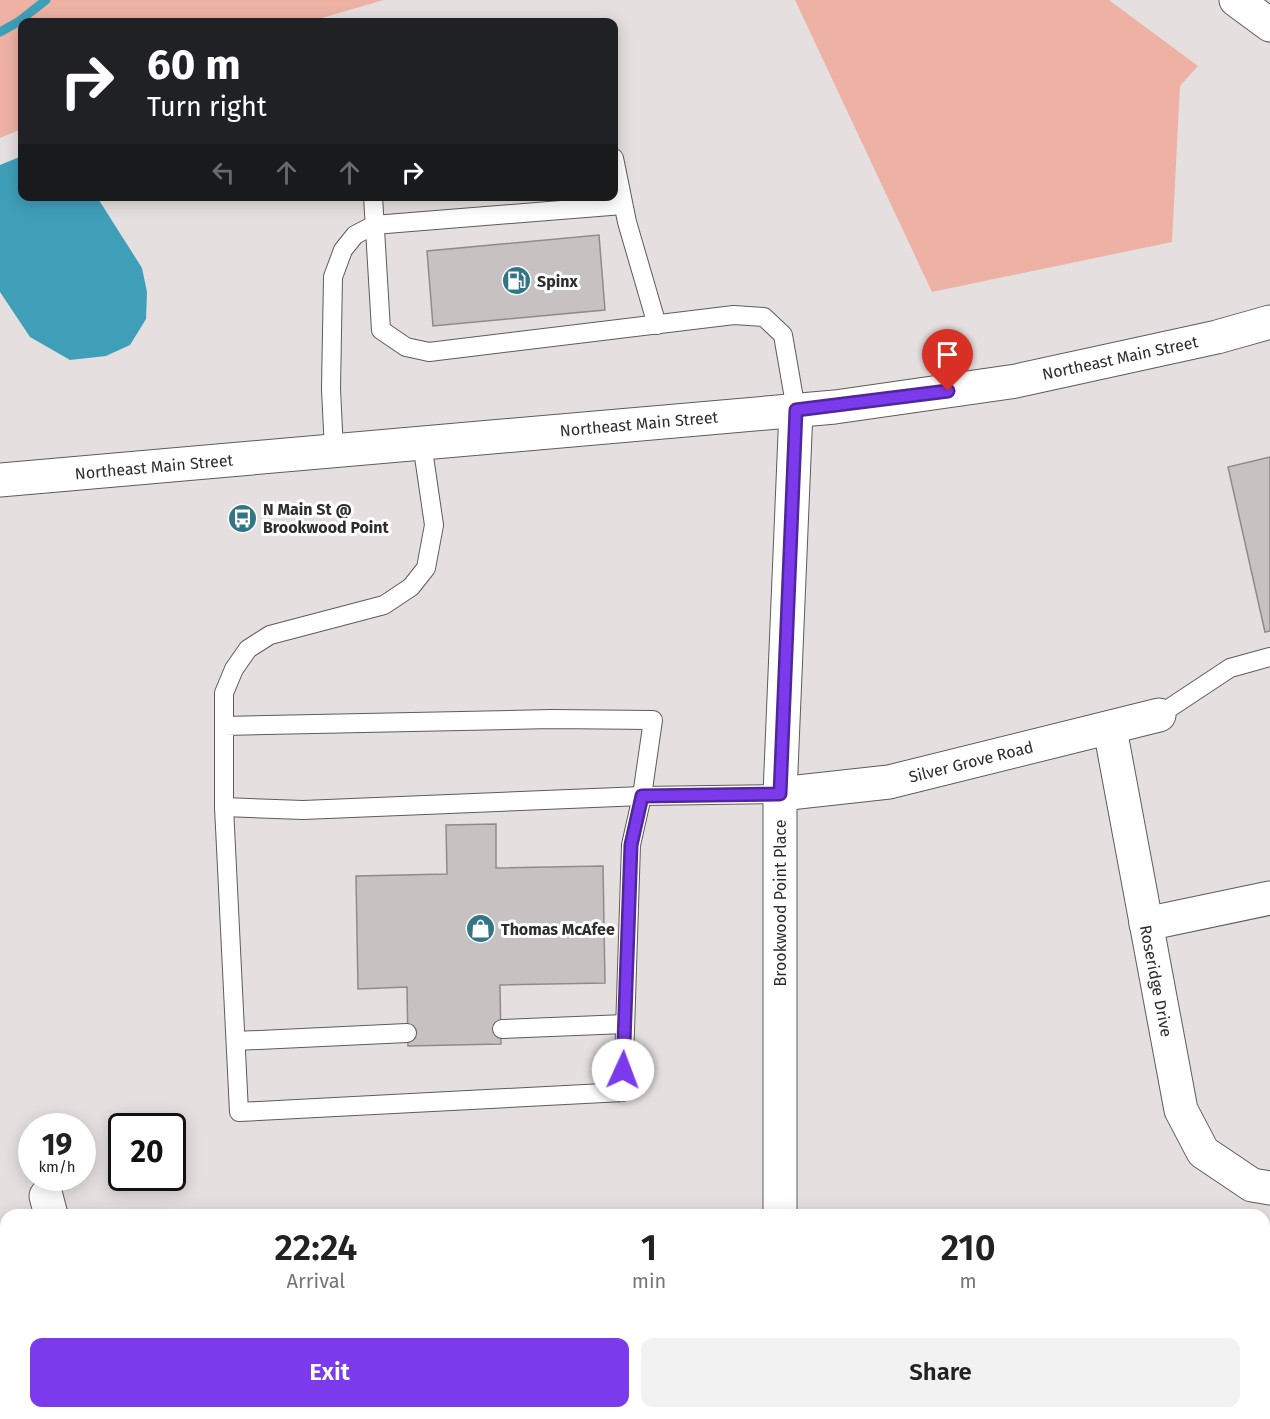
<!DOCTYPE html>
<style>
body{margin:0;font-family:"Fira Sans",sans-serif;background:#f2f2f2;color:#222;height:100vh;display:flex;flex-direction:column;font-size:22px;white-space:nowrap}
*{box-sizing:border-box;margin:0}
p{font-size:20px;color:#767676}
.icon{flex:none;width:33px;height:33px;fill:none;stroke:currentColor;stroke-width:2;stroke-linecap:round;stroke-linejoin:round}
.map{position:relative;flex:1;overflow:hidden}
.side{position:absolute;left:0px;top:1209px;width:1270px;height:210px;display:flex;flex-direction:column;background:#fff;border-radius:18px 18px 0 0;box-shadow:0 3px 15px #0003}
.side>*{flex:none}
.guide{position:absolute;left:18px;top:18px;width:600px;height:183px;border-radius:12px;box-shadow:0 3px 15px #0003;background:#202124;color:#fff;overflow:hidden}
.speed{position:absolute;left:18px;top:1113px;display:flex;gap:12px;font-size:30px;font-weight:700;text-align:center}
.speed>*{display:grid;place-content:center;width:78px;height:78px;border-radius:50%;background:#fff;box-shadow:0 3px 15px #0003;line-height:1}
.speed small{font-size:15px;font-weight:400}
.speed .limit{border:3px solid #111;border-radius:9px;background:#fff;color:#111}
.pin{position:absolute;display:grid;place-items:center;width:51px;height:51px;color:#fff;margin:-62px -26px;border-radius:50% 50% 50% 0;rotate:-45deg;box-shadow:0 0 6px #0007}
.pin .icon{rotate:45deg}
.me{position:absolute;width:66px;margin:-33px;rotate:2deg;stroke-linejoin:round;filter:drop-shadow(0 0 4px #0008)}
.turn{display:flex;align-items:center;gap:21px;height:126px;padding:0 30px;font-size:27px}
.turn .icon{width:78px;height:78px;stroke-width:2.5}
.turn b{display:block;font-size:42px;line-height:51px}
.lanes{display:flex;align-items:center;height:57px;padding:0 30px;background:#0003;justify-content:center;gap:30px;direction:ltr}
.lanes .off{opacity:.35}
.eta{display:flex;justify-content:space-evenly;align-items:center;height:102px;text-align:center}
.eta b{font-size:36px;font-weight:600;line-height:42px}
.cta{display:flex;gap:12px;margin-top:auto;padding:12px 30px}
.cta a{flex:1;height:69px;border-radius:12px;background:#7c3aed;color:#fff;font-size:24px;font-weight:600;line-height:69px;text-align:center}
.cta a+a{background:#f2f2f2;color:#222}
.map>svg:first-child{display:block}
.green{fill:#eeb2a5}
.water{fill:#3f9fb8}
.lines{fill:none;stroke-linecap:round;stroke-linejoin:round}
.stream{stroke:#3f9fb8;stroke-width:9}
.building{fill:#c7c2c1;stroke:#908b8a;stroke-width:1.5}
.lane-casing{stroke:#5f5b5a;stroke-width:20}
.street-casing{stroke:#5f5b5a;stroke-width:35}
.primary-casing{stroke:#5f5b5a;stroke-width:35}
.lane{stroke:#fff;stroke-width:18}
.street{stroke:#fff;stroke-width:33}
.primary{stroke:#fff;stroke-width:33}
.route-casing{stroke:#51269a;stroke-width:15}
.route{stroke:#7c3aed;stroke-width:10}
.labels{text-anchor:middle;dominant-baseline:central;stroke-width:6;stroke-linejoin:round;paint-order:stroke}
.poi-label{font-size:16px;font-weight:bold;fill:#2d2b2b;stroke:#fff;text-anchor:start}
.street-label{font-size:16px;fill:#2d2b2b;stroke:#fff}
</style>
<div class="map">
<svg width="1270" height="1419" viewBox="0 0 1270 1419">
<rect width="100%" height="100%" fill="#e5e0df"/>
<g class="green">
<polygon points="0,0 384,0 308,22 22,22 22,129 0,138"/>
<polygon points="795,0 1109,0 1198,66 1180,86 1172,242 932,292"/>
</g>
<polygon class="water" points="22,156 22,196 97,197 142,268 147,292 146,319 130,345 106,356 70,360 30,337 0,292 0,165"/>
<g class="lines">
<polyline class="stream" points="0,32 18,22 46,0"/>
</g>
<g class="building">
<polygon points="599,235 605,310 433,326 427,251"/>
<polygon points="1270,457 1270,631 1265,632 1228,467"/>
<polygon points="496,824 496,868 603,866 605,983 500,985 501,1044 408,1046 407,987 358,989 356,876 447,874 446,825"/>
</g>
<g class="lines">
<defs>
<g id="lane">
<polyline points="614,158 627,222 657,325"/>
<polyline points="373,196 381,330 406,347 429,352 734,315 764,317 783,335 796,410"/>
<polyline points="334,451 331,389 333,277 343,250 355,235 374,225 623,205"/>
<polyline points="1159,715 1230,668 1270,657"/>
<polyline points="224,726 551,719 653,720 642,796 631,845 623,1092 239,1112 224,807 224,693 234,669 248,649 270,635 384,605 411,587 426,568 434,525 422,443"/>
<polyline points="224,807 303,810 642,796 780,794"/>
<polyline points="502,1029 625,1024"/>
<polyline points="236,1041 407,1033"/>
</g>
<g id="street">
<polyline points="1236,0 1270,25"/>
<polyline points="1110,729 1181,1110 1203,1152 1252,1185 1270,1188"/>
<polyline points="780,794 889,782 1159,715"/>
<polyline points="1146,924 1270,898"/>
<polyline points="46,1196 51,1215"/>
<polyline points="780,1215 780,794 796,410"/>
<polyline points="1264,1390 1270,1391"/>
<polyline points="99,1413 102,1419"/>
<polyline points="246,1419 264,1413"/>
<polyline points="779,1419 779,1413"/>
</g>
<polyline id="primary" points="0,480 835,407 1016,381 1217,337 1270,322"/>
</defs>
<use href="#lane" class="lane-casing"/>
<use href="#street" class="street-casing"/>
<use href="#primary" class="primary-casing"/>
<use href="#lane" class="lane"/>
<use href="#street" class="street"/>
<use href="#primary" class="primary"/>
</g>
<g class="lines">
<defs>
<polyline id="route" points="623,1070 631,845 642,796 780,794 796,410 948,391"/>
</defs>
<use href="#route" class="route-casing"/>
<use href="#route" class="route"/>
</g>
<defs>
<symbol id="fuel-disc" viewBox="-11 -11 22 22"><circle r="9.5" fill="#327586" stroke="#fff"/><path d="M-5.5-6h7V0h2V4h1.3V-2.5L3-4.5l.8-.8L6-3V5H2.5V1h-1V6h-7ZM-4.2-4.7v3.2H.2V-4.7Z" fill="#fff"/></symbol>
<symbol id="bus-disc" viewBox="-11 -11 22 22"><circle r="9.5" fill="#327586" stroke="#fff"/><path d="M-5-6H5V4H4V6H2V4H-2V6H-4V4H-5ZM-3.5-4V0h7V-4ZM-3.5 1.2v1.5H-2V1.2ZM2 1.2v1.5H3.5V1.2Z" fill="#fff"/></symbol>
<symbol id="shop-disc" viewBox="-11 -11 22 22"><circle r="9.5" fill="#327586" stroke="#fff"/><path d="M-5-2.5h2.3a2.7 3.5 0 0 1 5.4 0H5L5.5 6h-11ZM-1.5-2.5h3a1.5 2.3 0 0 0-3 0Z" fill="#fff"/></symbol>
</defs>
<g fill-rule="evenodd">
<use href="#fuel-disc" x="500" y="264" width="33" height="33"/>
<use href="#bus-disc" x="226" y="502" width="33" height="33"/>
<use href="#shop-disc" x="464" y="912" width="33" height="33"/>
</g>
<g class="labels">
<g class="poi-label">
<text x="537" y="281">Spinx</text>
<text x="263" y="509">N Main St @<tspan x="263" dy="18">Brookwood Point</tspan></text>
<text x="501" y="929">Thomas McAfee</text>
</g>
<g class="street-label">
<text transform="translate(1120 358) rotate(-12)">Northeast Main Street</text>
<text transform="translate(639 424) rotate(-5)">Northeast Main Street</text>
<text transform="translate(154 467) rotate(-5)">Northeast Main Street</text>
<text transform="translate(971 762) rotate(-14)">Silver Grove Road</text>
<text transform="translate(780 903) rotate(-90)">Brookwood Point Place</text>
<text transform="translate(1156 981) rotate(79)">Roseridge Drive</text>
</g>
</g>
</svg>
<div class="speed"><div>19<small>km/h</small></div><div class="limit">20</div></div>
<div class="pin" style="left:948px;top:391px;background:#d93025"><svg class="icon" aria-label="arrive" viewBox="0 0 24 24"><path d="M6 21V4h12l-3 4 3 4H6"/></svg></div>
<svg class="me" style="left:623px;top:1070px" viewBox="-20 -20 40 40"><circle r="19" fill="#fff"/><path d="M0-13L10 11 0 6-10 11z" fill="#7c3aed"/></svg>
<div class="guide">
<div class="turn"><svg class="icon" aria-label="right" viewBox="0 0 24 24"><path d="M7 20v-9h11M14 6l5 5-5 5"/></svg><div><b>60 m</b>Turn right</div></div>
<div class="lanes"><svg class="icon off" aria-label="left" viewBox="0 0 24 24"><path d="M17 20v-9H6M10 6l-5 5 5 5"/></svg><svg class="icon off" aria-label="ahead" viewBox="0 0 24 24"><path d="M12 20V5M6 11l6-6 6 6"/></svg><svg class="icon off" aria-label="ahead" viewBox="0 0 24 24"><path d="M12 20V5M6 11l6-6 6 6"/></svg><svg class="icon" aria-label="right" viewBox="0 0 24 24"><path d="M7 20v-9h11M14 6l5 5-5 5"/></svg></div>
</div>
<section class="side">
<div class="eta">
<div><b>22:24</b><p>Arrival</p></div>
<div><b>1</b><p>min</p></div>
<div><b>210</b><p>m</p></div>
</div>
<div class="cta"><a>Exit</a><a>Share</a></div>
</section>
</div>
